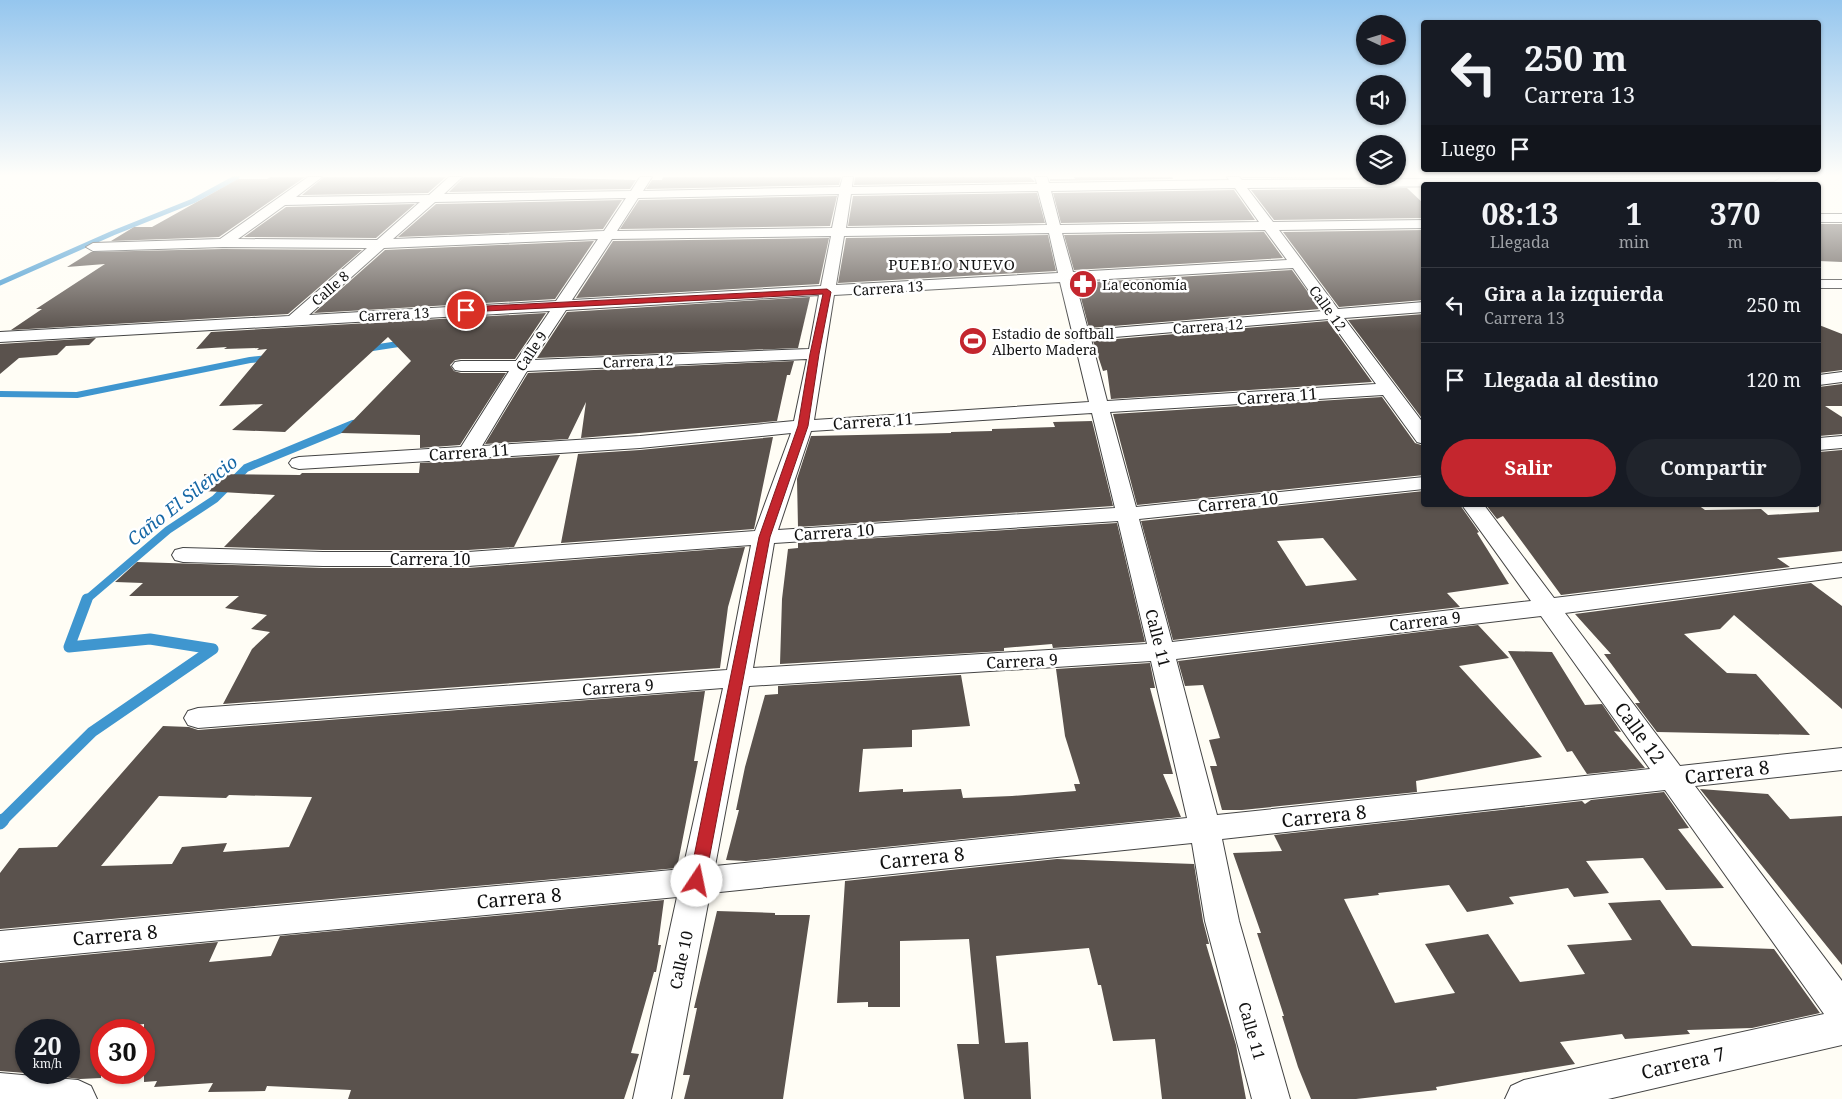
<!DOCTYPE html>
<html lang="es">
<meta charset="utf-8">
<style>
body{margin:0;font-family:"Noto Serif",serif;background:#20242c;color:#f1f3f6;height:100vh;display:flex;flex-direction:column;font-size:19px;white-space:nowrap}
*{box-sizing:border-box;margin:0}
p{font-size:16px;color:#9ea1a6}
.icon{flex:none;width:28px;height:28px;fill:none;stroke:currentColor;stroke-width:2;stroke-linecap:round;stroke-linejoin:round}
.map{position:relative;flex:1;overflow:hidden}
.details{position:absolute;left:1421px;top:182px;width:400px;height:325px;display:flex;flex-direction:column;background:#171b24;border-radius:5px;box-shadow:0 1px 4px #0004}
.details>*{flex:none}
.banner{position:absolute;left:1421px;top:20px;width:400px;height:152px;border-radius:5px;box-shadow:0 1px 4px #0004;background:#171b24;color:#f1f3f6;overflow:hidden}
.needle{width:32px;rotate:94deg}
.buttons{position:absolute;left:1356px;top:15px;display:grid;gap:10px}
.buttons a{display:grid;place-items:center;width:50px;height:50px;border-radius:50%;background:#171b24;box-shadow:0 1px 4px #0004;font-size:25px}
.speed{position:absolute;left:15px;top:1019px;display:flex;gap:10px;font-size:25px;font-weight:700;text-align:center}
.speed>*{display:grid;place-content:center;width:65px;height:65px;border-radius:50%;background:#171b24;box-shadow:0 1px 4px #0004;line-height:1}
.speed small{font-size:12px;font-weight:400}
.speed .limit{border:8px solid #d22;background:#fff;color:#111}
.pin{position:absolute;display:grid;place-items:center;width:42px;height:42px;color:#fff;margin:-21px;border:2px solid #fff;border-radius:50%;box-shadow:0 1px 5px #0007}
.me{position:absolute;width:55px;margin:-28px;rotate:11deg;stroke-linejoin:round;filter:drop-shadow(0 0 4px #0008)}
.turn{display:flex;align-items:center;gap:18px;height:105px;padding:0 20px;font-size:22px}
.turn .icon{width:65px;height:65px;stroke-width:2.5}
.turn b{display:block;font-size:35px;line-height:42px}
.then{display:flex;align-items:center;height:48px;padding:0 20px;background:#0003;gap:10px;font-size:19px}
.eta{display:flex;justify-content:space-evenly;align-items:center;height:85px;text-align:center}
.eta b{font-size:30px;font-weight:700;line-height:35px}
.button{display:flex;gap:10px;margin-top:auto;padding:10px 20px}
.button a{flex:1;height:58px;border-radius:30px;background:#c4262e;color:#fff;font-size:20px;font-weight:700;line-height:58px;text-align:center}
.button a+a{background:#20242c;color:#f1f3f6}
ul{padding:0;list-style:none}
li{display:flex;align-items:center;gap:15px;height:75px;padding:0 20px;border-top:1px solid #363941}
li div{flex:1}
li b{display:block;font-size:19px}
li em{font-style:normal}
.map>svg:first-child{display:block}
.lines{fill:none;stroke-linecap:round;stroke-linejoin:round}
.stream-far4{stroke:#3f96cf;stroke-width:5}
.stream-far3{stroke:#3f96cf;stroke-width:6}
.stream-far2{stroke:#3f96cf;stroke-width:8}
.stream-far1{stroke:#3f96cf;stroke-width:11}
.stream{stroke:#3f96cf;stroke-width:13}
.building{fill:#5a524d;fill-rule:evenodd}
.minor-casing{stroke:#444;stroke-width:2}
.minor{fill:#fff;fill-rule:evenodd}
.route{fill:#c4262e;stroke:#7f191e}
.labels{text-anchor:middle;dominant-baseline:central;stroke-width:5;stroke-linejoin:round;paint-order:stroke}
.far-poi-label{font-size:14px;fill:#111;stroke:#fff;text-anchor:start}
.far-street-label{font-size:14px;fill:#111;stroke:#fff}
.far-neighbourhood-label{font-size:15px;letter-spacing:1px;fill:#111;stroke:#fff}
.street-label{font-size:16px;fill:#111;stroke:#fff}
.water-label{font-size:18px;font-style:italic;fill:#1768a6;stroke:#fff}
.near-street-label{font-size:19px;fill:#111;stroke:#fff}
</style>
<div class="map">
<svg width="1842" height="1099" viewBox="0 0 1842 1099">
<rect width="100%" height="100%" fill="#fffdf5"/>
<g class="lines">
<polyline class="stream-far4" points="0,283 113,233 193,201 237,177"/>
<g class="stream-far3">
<polyline points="366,349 405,343"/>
<polyline points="0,394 77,395 250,360 269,358"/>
<polyline points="350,425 358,422"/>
</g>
<polyline class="stream-far2" points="86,600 168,530 215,499 246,468 353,424"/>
<polyline class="stream-far1" points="2,821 92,732 213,649 150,639 69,647 87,599"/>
<polyline class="stream" points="0,823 3,820"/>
</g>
<g class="building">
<polygon points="271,177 305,177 219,237 111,241 134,227 152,227 238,179 267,179"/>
<polygon points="324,177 446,177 428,193 302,195"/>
<polygon points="464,177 522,177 636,180 630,189 449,192"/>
<polygon points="663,177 841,177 839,185 646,189 652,180 662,180"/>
<polygon points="855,177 1030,177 1035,182 854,185"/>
<polygon points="1074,177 1172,177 1173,179 1050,181 1050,179 1075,179"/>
<polygon points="1242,177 1396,177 1243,178"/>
<polygon points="1407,188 1424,204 1424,218 1274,220 1251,190"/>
<polygon points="1234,190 1255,220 1061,223 1053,193"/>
<polygon points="1037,193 1045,223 848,226 853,196"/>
<polygon points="837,196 830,226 620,229 639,200"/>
<polygon points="622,200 603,229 398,237 436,204"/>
<polygon points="415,204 376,238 244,237 286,207"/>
<polygon points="1819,224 1842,224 1842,262 1819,261"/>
<polygon points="1424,230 1424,300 1339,307 1283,232"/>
<polygon points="1264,232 1283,258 1074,270 1064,235"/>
<polygon points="1048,235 1056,271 838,283 846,238"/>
<polygon points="829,238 819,284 576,298 613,241"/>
<polygon points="594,241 555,299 314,313 385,250"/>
<polygon points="223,249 362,250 288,314 11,330 42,309 36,309 105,264 67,267 91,252"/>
<polygon points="1292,270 1320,309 1089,328 1077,283"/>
<polygon points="810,297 798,348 537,358 567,312"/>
<polygon points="546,313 515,359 461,359 455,360 450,365 454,371 461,373 506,373 460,445 420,448 420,435 341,433 411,361 388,337 285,432 232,430 263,404 219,406 267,349 257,350 259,348 224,349 227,347 196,349 211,332"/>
<polygon points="1424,314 1424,421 1348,320"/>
<polygon points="1328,321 1372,382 1111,399 1107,370 1103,371 1093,341"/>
<polygon points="1819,325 1842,334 1842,370 1819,373"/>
<polygon points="96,338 89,345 66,346 57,355 19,358 0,374 0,344"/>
<polygon points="794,361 790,375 787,375 777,421 581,438 586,402 568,439 485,444 528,373"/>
<polygon points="1842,384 1842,406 1825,406 1842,417 1842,434 1819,436 1819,387"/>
<polygon points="1382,397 1415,443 1424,446 1424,475 1137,505 1113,414"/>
<polygon points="1092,421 1113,506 798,527 797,479 811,436 951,433 951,432 992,431 992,429 1055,427 1053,422"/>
<polygon points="773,437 754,529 561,543 578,454 640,450"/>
<polygon points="1842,450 1842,551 1777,558 1790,567 1561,595 1503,516 1497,519 1486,505 1698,505 1705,510 1761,509 1768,515 1819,512 1819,452"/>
<polygon points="560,455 514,547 468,550 323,550 224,547 275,495 204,491 204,474 300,475 302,473 419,473 420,463"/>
<path d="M1424 491V505H1460L1479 532 1477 533 1509 584 1447 593 1460 607 1173 640 1141 521ZM1323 538 1357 580 1306 586 1277 541Z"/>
<polygon points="1117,523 1145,642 1053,648 1052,644 1004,648 1004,651 780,664 782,599 788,549 798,548 798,543"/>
<polygon points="745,547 728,607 720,668 223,704 252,649 270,632 251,629 267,615 225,608 239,596 129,596 143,583 115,582 137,562 323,568 468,568"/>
<polygon points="1811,583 1842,606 1842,709 1734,615 1720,629 1684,634 1727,673 1756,674 1810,735 1657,732 1635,703 1640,703 1604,654 1611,654 1575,614"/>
<polygon points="1478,625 1509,658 1459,666 1542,757 1416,781 1417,792 1242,810 1222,810 1210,766 1217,766 1209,740 1220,738 1203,685 1185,686 1178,661"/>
<polygon points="1508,651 1552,652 1585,705 1602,704 1621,732 1614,731 1645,768 1587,774 1572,751 1567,752"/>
<polygon points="1150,663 1155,688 1150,688 1173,774 1163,774 1181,817 746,861 726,860 739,810 736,810 745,767 765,695 778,694 778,686 961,675 970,726 912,730 912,747 863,749 859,792 903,789 903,792 961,789 963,798 1012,796 1076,791 1074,784 1080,784 1065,736 1056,669"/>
<path d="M705 691 694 761H698L677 868 0 929V873L19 848 57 847 163 726 189 727 198 730ZM229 795 312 797 289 847 223 852 227 843 182 847 172 864 101 866 159 796 226 798Z"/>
<polygon points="1700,789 1768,794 1790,819 1842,816 1842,965"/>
<polygon points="1664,792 1689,828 1678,829 1724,888 1666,890 1643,858 1586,861 1609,893 1574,897 1568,888 1509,897 1514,904 1467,912 1449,885 1378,893 1379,895 1344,899 1395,1003 1455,993 1425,944 1488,934 1520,982 1585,974 1567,945 1632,940 1608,903 1660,900 1692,946 1774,949 1820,1013 1752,1028 1687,1030 1690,1034 1625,1039 1622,1034 1560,1042 1575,1064 1436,1087 1437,1090 1356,1099 1311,1099 1298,1067 1282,1016 1284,1016 1257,933 1261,933 1233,853 1282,851 1274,835 1582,801 1585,804 1591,800"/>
<polygon points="1057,859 1194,864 1203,921 1209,944 1206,944 1236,1045 1246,1099 1162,1099 1155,1039 1113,1041 1101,985 1098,985 1089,948 996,956 1005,1043 1028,1042 1031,1099 964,1099 957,1044 979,1044 969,939 900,941 900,1007 868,1007 868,1002 837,1003 845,881"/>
<polygon points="664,900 658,945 661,945 656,972 654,972 631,1053 639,1054 624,1099 348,1099 351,1090 267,1086 265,1091 208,1092 213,1083 154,1087 157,1081 144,1082 144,1024 101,1029 101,1078 80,1079 63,1077 66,1072 69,1072 69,1030 26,1030 26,1073 0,1071 0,963 218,942 209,962 271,956 280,936"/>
<polygon points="717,911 775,913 775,915 810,915 783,1099 684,1099 690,1075 683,1075 697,1008 694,1008"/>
</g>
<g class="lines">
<defs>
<g id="minor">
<path d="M308 177H322L296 197 429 195 449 177H462L444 194 631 191 640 177H652L643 191 840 187 843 177H853L852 187 1037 184 1035 177H1047L1049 183 1229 180 1227 177H1239L1242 180 1780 177 1774 181 1572 185 1247 188 1273 222 1424 220V228L1279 230 1338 309 1424 302V312L1344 318 1424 424V444L1417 442 1383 395 1110 412 1136 507 1424 477V489L1139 519 1172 642 1531 601 1462 505H1484L1554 598 1842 563V577L1565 613 1680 766 1842 748V770L1695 786 1842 981V1045L1608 1099H1505L1511 1086 1524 1080 1824 1014 1665 790 1222 839 1239 921 1290 1099H1252L1205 921 1192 843 710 893 671 1099H633L677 897 0 961V931L683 869 723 688 198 728 188 725 184 718 188 711 198 708 727 670 751 545 468 566H323L183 562 175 560 172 555 175 550 183 548 323 552H468L755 531 791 433 640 448 299 469 292 467 289 463 292 459 299 457 461 447 509 371H461L455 370 452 366 455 362 461 361H516L550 311 0 342V332L289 316 367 248 223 247 93 251 86 247 93 243 220 239ZM1235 188 1259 222 1060 225 1051 191ZM1038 191 1047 225 846 228 851 194ZM839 194 832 228 617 231 638 198ZM626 198 604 231 393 239 435 202ZM420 202 377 240 238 239 285 205ZM1265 230 1287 260 1073 272 1062 233ZM1049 233 1058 273 836 285 844 236ZM831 236 821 286 572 300 612 239ZM598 239 556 301 309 315 384 248ZM1293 268 1323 311 1088 330 1075 281ZM1060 282 1089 402 814 420 834 295ZM819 295 809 349 533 360 566 310ZM1329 319 1376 384 1107 401 1091 339ZM807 359 794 421 640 436 482 446 527 371ZM1092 413 1115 508 778 530 811 431ZM1118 521 1147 644 753 668 774 543ZM1541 616 1650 769 1217 815 1176 659ZM1151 661 1187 818 715 866 749 686Z"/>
<rect x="1819" y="214" width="23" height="8"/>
<rect x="1819" y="280" width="23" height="8"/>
<polygon points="1842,372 1842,382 1819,385 1819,375"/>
<polygon points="1842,436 1842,448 1819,450 1819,438"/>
<polygon points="0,1073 78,1080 91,1086 97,1099 0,1099"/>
</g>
</defs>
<use href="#minor" class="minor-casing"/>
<use href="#minor" class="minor"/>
</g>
<linearGradient id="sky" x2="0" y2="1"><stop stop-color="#95c6ee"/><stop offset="0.53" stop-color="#fffefa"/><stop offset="1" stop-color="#fffefa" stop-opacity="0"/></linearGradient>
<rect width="1842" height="331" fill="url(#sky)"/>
<polygon class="route" points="827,289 831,292 819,354 808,426 770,537 705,881 703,886 697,888 691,886 689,881 759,537 798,426 810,354 823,294 466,312 463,310 466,307"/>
<defs>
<symbol id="pharmacy-disc" viewBox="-11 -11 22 22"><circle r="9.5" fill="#c4262e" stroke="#fff"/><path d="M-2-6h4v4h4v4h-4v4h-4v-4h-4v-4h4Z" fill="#fff"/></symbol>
<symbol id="stadium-disc" viewBox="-11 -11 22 22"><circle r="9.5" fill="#c4262e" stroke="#fff"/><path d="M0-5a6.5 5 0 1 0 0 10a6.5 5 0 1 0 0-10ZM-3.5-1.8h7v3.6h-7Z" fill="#fff"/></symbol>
</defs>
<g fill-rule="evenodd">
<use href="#pharmacy-disc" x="1067" y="268" width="32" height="32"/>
<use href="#stadium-disc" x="957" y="325" width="32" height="32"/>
</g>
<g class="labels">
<g class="far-poi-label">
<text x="1102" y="284">La economía</text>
<text x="992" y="333">Estadio de softball<tspan x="992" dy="16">Alberto Madera</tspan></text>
</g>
<g class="far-street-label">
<text transform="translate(330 288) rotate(-41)">Calle 8</text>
<text transform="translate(888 288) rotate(-4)">Carrera 13</text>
<text transform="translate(1328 308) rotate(54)">Calle 12</text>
<text transform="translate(394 314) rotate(-3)">Carrera 13</text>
<text transform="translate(1208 326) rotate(-4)">Carrera 12</text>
<text transform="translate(531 351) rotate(-57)">Calle 9</text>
<text transform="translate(638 361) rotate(-2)">Carrera 12</text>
</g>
<g class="far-neighbourhood-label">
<text x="952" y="264">PUEBLO NUEVO</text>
</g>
<g class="street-label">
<text transform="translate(1277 396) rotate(-4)">Carrera 11</text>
<text transform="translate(873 421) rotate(-4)">Carrera 11</text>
<text transform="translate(469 452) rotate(-4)">Carrera 11</text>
<text transform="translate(1238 502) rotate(-6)">Carrera 10</text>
<text transform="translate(834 532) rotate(-4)">Carrera 10</text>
<text x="430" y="559">Carrera 10</text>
<text transform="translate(1425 621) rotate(-7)">Carrera 9</text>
<text transform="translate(1158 638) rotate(76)">Calle 11</text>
<text transform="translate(1022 661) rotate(-3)">Carrera 9</text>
<text transform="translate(618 687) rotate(-4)">Carrera 9</text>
<text transform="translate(681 960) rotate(-78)">Calle 10</text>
<text transform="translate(1252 1031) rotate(74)">Calle 11</text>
</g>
<g class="water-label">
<text transform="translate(182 500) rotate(-38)">Caño El Silencio</text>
</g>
<g class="near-street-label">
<text transform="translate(1640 733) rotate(54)">Calle 12</text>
<text transform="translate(1727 772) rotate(-7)">Carrera 8</text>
<text transform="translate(1324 816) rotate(-6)">Carrera 8</text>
<text transform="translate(922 858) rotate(-6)">Carrera 8</text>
<text transform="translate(519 898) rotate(-5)">Carrera 8</text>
<text transform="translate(115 935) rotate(-5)">Carrera 8</text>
<text transform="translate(1683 1063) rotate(-13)">Carrera 7</text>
</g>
</g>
</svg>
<div class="buttons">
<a><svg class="needle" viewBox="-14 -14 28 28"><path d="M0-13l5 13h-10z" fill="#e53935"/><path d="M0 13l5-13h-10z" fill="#9ea1a6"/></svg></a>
<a><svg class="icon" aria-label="sound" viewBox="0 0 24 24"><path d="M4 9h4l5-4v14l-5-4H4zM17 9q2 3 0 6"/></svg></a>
<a><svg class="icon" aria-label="layers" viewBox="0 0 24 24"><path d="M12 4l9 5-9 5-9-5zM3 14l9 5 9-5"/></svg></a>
</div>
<div class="speed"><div>20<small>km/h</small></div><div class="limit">30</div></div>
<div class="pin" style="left:466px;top:310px;background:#d93025"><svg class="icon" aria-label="arrive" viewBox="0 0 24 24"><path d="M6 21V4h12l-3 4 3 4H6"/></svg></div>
<svg class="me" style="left:697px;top:881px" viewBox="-20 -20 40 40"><circle r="19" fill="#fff"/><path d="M0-13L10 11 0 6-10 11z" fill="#c4262e"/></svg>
<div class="banner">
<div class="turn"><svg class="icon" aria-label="left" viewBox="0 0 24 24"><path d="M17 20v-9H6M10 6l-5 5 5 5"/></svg><div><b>250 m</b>Carrera 13</div></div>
<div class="then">Luego<svg class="icon" aria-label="arrive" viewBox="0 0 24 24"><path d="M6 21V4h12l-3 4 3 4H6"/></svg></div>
</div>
<section class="details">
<div class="eta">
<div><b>08:13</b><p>Llegada</p></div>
<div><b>1</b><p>min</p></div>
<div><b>370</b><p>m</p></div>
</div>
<ul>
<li><svg class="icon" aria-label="left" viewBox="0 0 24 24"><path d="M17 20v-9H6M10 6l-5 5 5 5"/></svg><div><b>Gira a la izquierda</b><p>Carrera 13</p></div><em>250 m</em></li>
<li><svg class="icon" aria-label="arrive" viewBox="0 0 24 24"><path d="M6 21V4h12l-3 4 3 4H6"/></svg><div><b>Llegada al destino</b></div><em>120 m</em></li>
</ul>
<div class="button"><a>Salir</a><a>Compartir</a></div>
</section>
</div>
